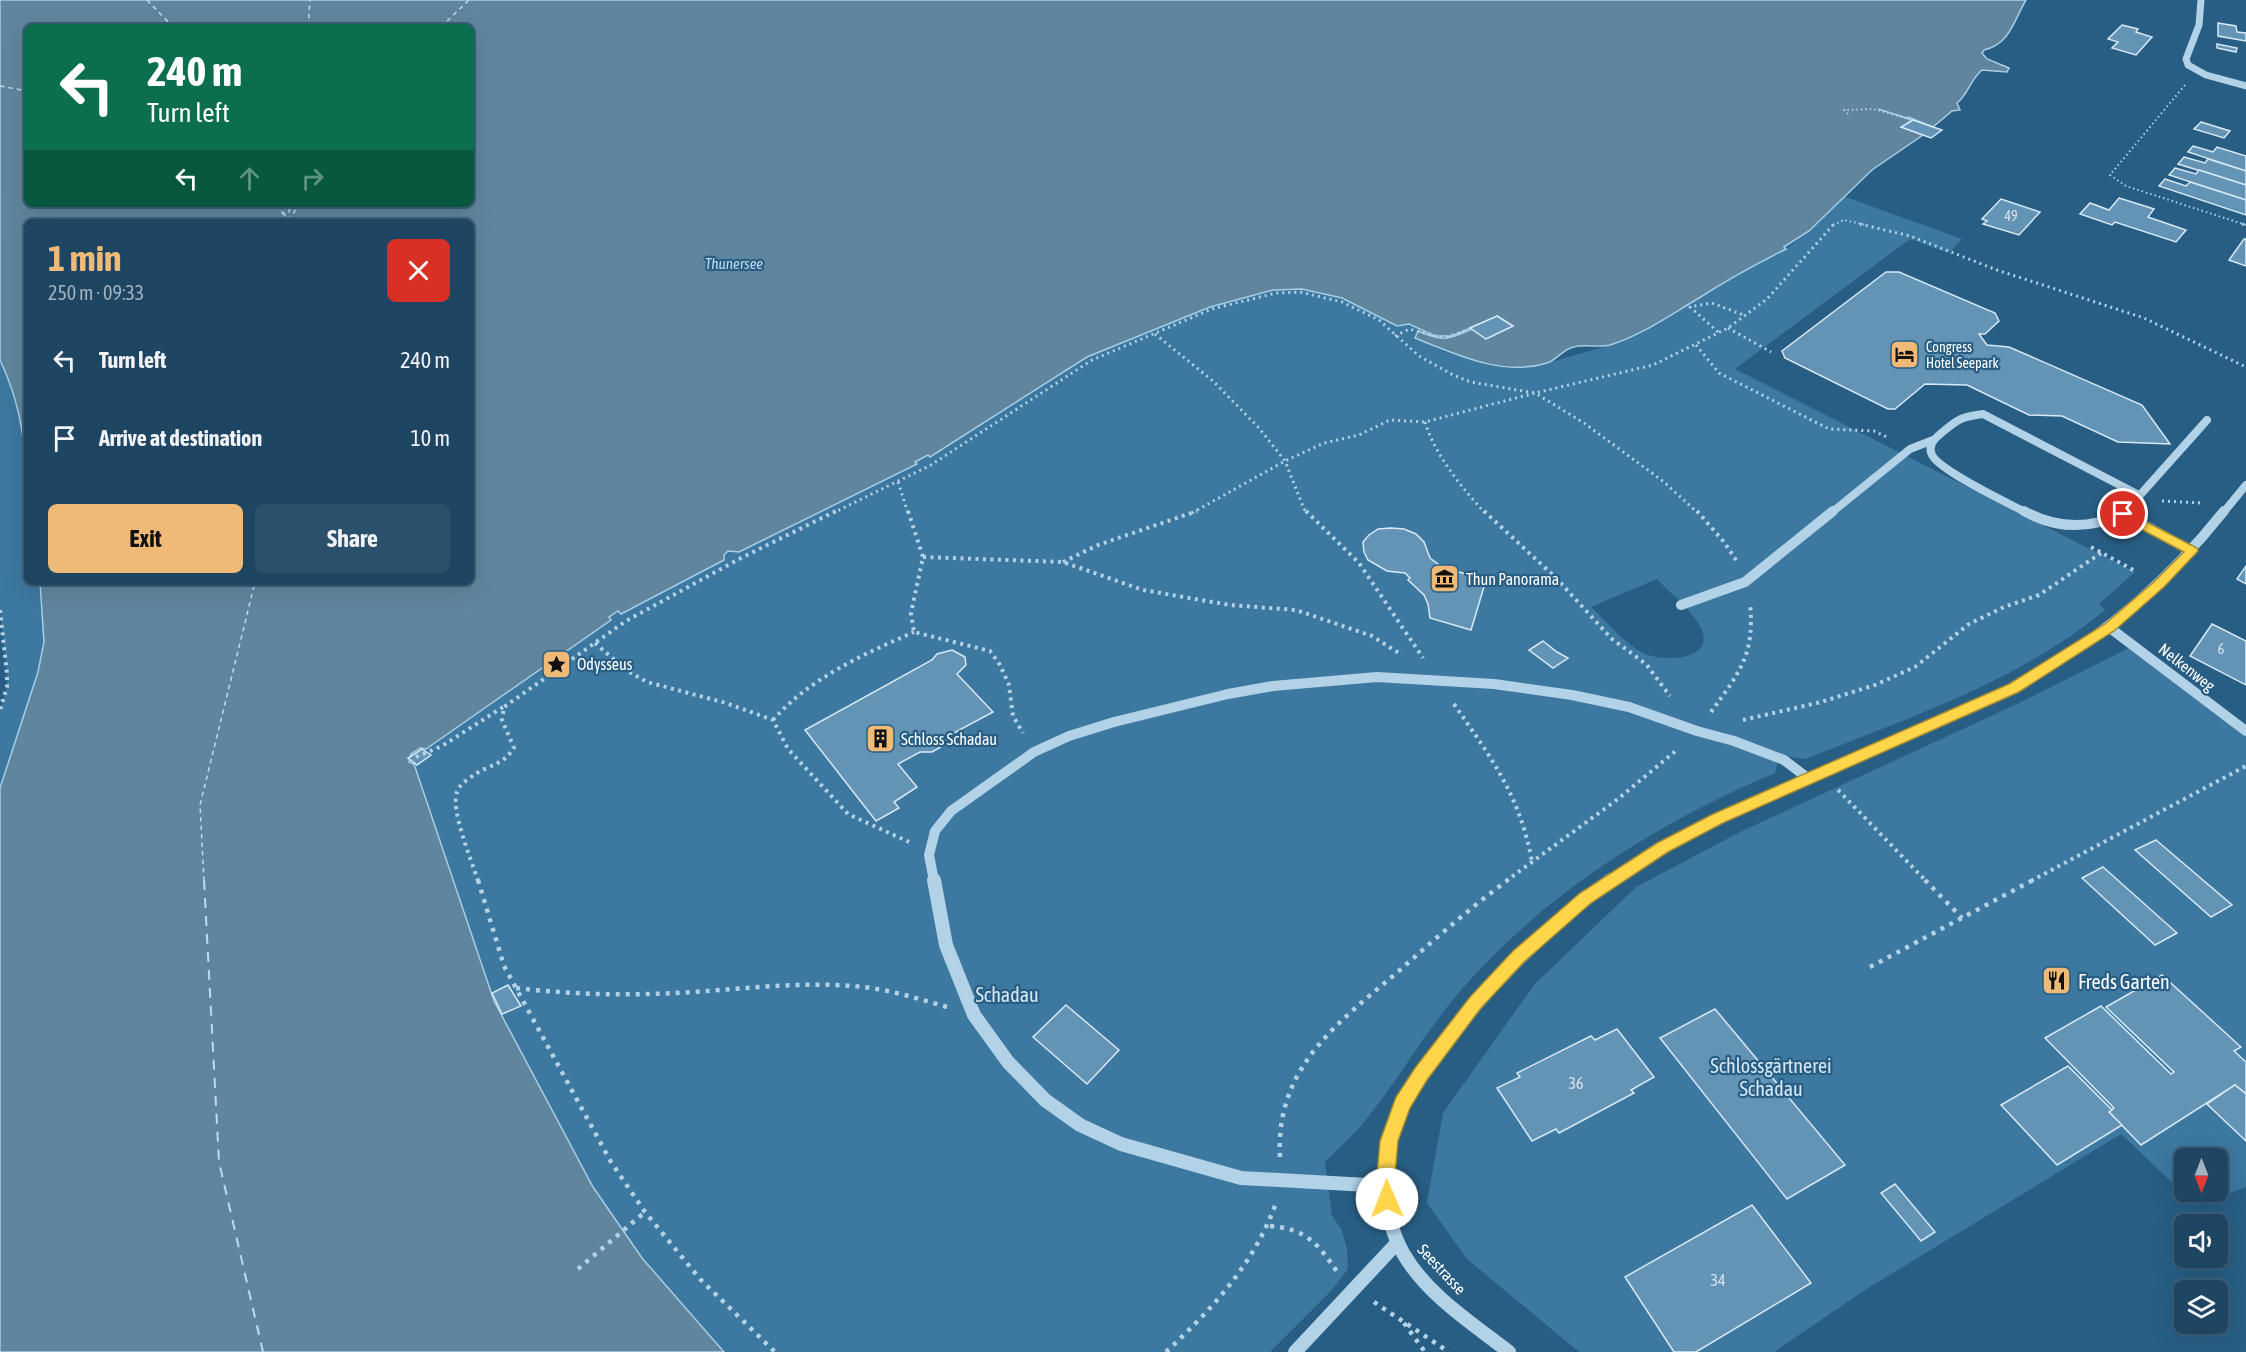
<!DOCTYPE html>
<meta charset="utf-8">
<style>
body{margin:0;font-family:"Asap Condensed",sans-serif;background:#2b506c;color:#f1f3f6;height:100vh;display:flex;flex-direction:column;font-size:22px;white-space:nowrap}
*{box-sizing:border-box;margin:0}
p{font-size:20px;color:#a1b1be}
.icon{flex:none;width:33px;height:33px;fill:none;stroke:currentColor;stroke-width:2;stroke-linecap:round;stroke-linejoin:round}
.map{position:relative;flex:1;overflow:hidden}
.side{position:absolute;left:24px;top:219px;width:450px;height:366px;display:flex;flex-direction:column;background:#1e4663;border-radius:9px;box-shadow:0 6px 24px #0002,0 0 0 2px #3c5e78}
.side>*{flex:none}
.hud{position:absolute;left:24px;top:24px;width:450px;height:183px;border-radius:9px;box-shadow:0 6px 24px #0002,0 0 0 2px #3c5e78;background:#0b6e4f;color:#fff;overflow:hidden}
.needle{width:39px;rotate:180deg}
.tools{position:absolute;left:2174px;top:1148px;display:grid;gap:12px}
.tools a{display:grid;place-items:center;width:54px;height:54px;border-radius:9px;background:#1e4663;box-shadow:0 6px 24px #0002,0 0 0 2px #3c5e78;font-size:30px}
.pin{position:absolute;display:grid;place-items:center;width:51px;height:51px;color:#fff;margin:-26px;border:3px solid #fff;border-radius:50%;box-shadow:0 2px 6px #0007}
.me{position:absolute;width:66px;margin:-33px;rotate:359deg;stroke-linejoin:round;filter:drop-shadow(0 0 4px #0008)}
.turn{display:flex;align-items:center;gap:21px;height:126px;padding:0 24px;font-size:27px}
.turn .icon{width:78px;height:78px;stroke-width:2.5}
.turn b{display:block;font-size:42px;line-height:51px}
.lanes{display:flex;align-items:center;height:57px;padding:0 24px;background:#0003;justify-content:center;gap:30px;direction:ltr}
.lanes .off{opacity:.35}
.round{display:grid;place-items:center;flex:none;width:63px;height:63px;border-radius:9px;background:#2b506c}
.headline{display:flex;align-items:center;justify-content:space-between;height:102px;padding:0 24px}
h1{font-size:36px;font-weight:700;line-height:45px;color:#efba78}
.button{display:flex;gap:12px;margin-top:auto;padding:12px 24px}
.button a{flex:1;height:69px;border-radius:9px;background:#efba78;color:#111;font-size:24px;font-weight:700;line-height:69px;text-align:center}
.button a+a{background:#2b506c;color:#f1f3f6}
ul{padding:0;list-style:none}
li{display:flex;align-items:center;gap:18px;height:78px;padding:0 24px}
li div{flex:1}
li b{display:block;font-size:22px}
li em{font-style:normal}
.map>svg:first-child{display:block}
.green{fill:#3d78a0;fill-rule:evenodd}
.water{fill:#60869f;stroke:#a6cee7;stroke-width:1.5;fill-rule:evenodd}
.lines{fill:none;stroke-linecap:round;stroke-linejoin:round}
.ferry-far1{stroke:#bddbee;stroke-width:1.5;stroke-dasharray:4.5 4;stroke-linecap:butt}
.ferry{stroke:#bddbee;stroke-width:2;stroke-dasharray:10 8;stroke-linecap:butt}
.building{fill:#6494b5;stroke:#d5e9f6;stroke-width:1.5}
.path-far3{stroke:#b2d2e7;stroke-width:2;stroke-dasharray:1.5 3;stroke-linecap:butt}
.path-far2{stroke:#b2d2e7;stroke-width:3;stroke-dasharray:2 4;stroke-linecap:butt}
.path-far1{stroke:#b2d2e7;stroke-width:4;stroke-dasharray:3 4.5;stroke-linecap:butt}
.path{stroke:#b2d2e7;stroke-width:4.5;stroke-dasharray:4 6;stroke-linecap:butt}
.minor-far3{stroke:#b2d2e7;stroke-width:7}
.minor-far2{stroke:#b2d2e7;stroke-width:8}
.minor-far1{stroke:#b2d2e7;stroke-width:10}
.minor{stroke:#b2d2e7;stroke-width:14}
.route{fill:#ffd54a;stroke:#a68a30;stroke-width:1.5}
.labels{text-anchor:middle;dominant-baseline:central;stroke-width:4.5;stroke-linejoin:round;paint-order:stroke}
.number-label{font-size:14px;fill:#d8e4ec}
.far-poi-label{font-size:14px;fill:#fff;stroke:#285e84;text-anchor:start}
.far-water-label{font-size:15px;font-style:italic;fill:#bddbee;stroke:#285e84}
.poi-label{font-size:16px;fill:#fff;stroke:#285e84;text-anchor:start}
.street-label{font-size:16px;fill:#fff;stroke:#285e84}
.near-number-label{font-size:16px;fill:#d8e4ec}
.near-poi-label{font-size:20px;fill:#fff;stroke:#285e84;text-anchor:start}
.near-park-label{font-size:20px;fill:#d5e9f6;stroke:#285e84}
</style>
<div class="map">
<svg width="2246" height="1352" viewBox="0 0 2246 1352">
<rect width="100%" height="100%" fill="#285e84"/>
<g class="green">
<path d="M1843 196 1962 239 1949 253 1910 239 1735 369 2135 572 2099 604 2105 610C2018 682 1910 717 1806 759L1790 757 1777 763 1775 773C1661 821 1552 889 1469 981 1428 1026 1399 1080 1360 1127 1349 1139 1336 1151 1325 1162L1332 1216 1342 1230 1347 1249 1348 1269 1332 1290 1270 1352H724L642 1258 593 1187 494 1001 414 764 409 762 411 754 420 748 426 749 611 620 608 617 619 611 622 614 724 560V555L728 551 739 552 917 465 915 462 928 455 930 457 1087 357 1210 307 1273 290 1302 289 1342 298 1394 323 1409 324 1435 336H1452L1497 316 1513 326 1486 339 1472 329C1455 337 1441 342 1424 335L1419 339 1443 351 1474 360 1517 366 1533 367 1607 346 1657 323 1746 269 1786 249 1809 231ZM1657 579C1670 593 1688 607 1698 623 1722 659 1666 664 1643 653 1624 643 1607 622 1591 607Z"/>
<path d="M0 360C5 369 10 379 14 389 35 449 27 520 27 582H40L44 642 38 672 0 788V710L7 687V674L0 610Z"/>
<path d="M2135 645 2246 731V1187L2196 1205 2121 1134 1865 1290 1774 1352H1579L1467 1259 1427 1203 1443 1113 1534 985 1636 887 1740 832 2017 704ZM2184 1158H2217V1191H2184Z"/>
</g>
<path class="water" d="M0 0H2026C2014 20 2010 44 1984 50L1982 53 1987 59 2009 68 2007 72 1982 70C1970 80 1967 96 1957 103L1960 110 1952 111 1933 127 1908 117 1907 118 1878 109 1912 120 1902 127 1923 135 1872 170 1809 231 1784 247 1786 249C1756 264 1727 280 1699 298 1670 315 1642 335 1610 345 1599 348 1586 344 1574 347 1564 348 1557 360 1547 363 1503 377 1455 354 1415 338L1418 331C1441 341 1446 341 1472 329L1486 339 1513 326 1497 316 1452 336H1435L1409 324 1397 326 1342 298 1302 289 1273 290 1210 307 1087 357 930 457 928 455 915 462 917 464 739 552 728 551 724 555V560L621 614 618 611 609 617 611 620 426 749 420 748 411 754 409 762 414 764 494 1001 593 1187 642 1258 724 1352H0V788L38 672 44 642 40 582H471V222H27V468C22 426 18 398 0 360ZM27 27H471V204H27Z"/>
<g class="lines">
<g class="ferry-far1">
<polyline points="147,0 173,27"/>
<polyline points="308,27 310,0"/>
<polyline points="441,27 469,0"/>
<polyline points="0,86 27,91"/>
<polyline points="277,204 288,222"/>
<polyline points="281,204 286,218"/>
<polyline points="288,221 290,204"/>
<polyline points="289,221 299,204"/>
<polyline points="204,881 200,805 255,582"/>
</g>
<polyline class="ferry" points="204,880 219,1162 263,1352"/>
</g>
<g class="building">
<polygon points="2218,23 2236,26 2237,32 2246,33 2246,41 2218,36"/>
<polygon points="2122,25 2138,29 2136,32 2152,37 2136,55 2112,48 2118,42 2108,39"/>
<polygon points="2217,44 2237,48 2236,52 2217,48"/>
<polygon points="1913,120 1933,127 1942,130 1931,138 1901,127"/>
<polygon points="2201,122 2230,131 2224,138 2194,129"/>
<polygon points="2193,146 2213,152 2217,147 2246,156 2246,171 2188,152"/>
<polygon points="2184,157 2205,163 2208,159 2246,171 2246,185 2178,164"/>
<polygon points="2175,168 2196,174 2199,170 2246,185 2246,200 2169,175"/>
<polygon points="2165,179 2186,186 2190,182 2246,200 2246,215 2159,186"/>
<polygon points="2119,198 2154,209 2148,217 2186,230 2176,242 2115,222 2112,225 2080,214 2090,203 2109,210"/>
<polygon points="2001,199 2040,212 2019,235 1983,224 1987,221 1982,219"/>
<polygon points="2244,239 2246,239 2246,266 2229,260"/>
<polygon points="1886,272 1899,272 1995,313 1999,321 1985,334 1979,334 1987,345 2009,347 2142,405 2170,444 2118,442 2062,416 2029,415 1967,385 1925,384 1895,409 1888,409 1785,358 1782,351"/>
<polygon points="1497,316 1513,326 1486,339 1470,328"/>
<polygon points="1391,528 1404,529 1416,534 1424,542 1430,558 1442,567 1486,580 1471,630 1430,618 1428,604 1424,595 1408,580 1410,578 1405,573 1387,571 1368,560 1364,552 1363,542 1369,535 1378,529"/>
<polygon points="2246,566 2246,584 2237,579"/>
<polygon points="2212,624 2246,641 2246,685 2190,656"/>
<polygon points="1543,641 1557,652 1568,658 1553,668 1529,650"/>
<polygon points="952,650 965,657 966,665 957,674 993,712 950,735 948,743 932,752 920,752 898,764 917,787 894,802 899,808 876,821 805,730 932,660 937,654"/>
<polygon points="422,749 431,755 417,765 408,758"/>
<polygon points="2156,840 2232,905 2211,917 2135,850"/>
<polygon points="2103,867 2177,933 2155,945 2082,878"/>
<polygon points="2162,975 2241,1047 2234,1051 2246,1062 2246,1094 2235,1085 2141,1145 2109,1112 2114,1108 2045,1038 2101,1006 2171,1074 2174,1072 2106,1007"/>
<polygon points="508,985 521,1006 502,1014 492,993"/>
<polygon points="1066,1005 1119,1050 1087,1084 1033,1037"/>
<polygon points="1715,1009 1845,1165 1787,1199 1660,1038"/>
<polygon points="1617,1029 1654,1077 1631,1090 1634,1093 1559,1133 1556,1129 1532,1141 1497,1088 1520,1077 1517,1073 1591,1036 1595,1040"/>
<polygon points="2068,1066 2112,1110 2109,1112 2122,1125 2057,1165 2001,1105"/>
<polygon points="2235,1085 2246,1094 2246,1141 2207,1104"/>
<polygon points="1895,1184 1935,1232 1921,1241 1881,1193"/>
<polygon points="1752,1205 1811,1283 1696,1352 1674,1352 1625,1277"/>
</g>
<g class="lines">
<g class="path-far3">
<polyline points="2185,85 2110,175 2126,186 2246,225"/>
<polyline points="1848,114 1844,110 1874,109 1912,120"/>
<polyline points="1833,225 1844,220 1866,225"/>
</g>
<g class="path-far2">
<polyline points="1860,224 1910,236 1997,270 2144,318 2246,367"/>
<polyline points="2242,224 2246,225"/>
<polyline points="1728,328 1771,352"/>
<polyline points="1718,332 1690,307 1712,303 1746,316"/>
<polyline points="1155,334 1213,381 1259,428 1285,461 1304,509 1308,513"/>
<polyline points="1395,336 1409,329 1444,338 1470,329"/>
<polyline points="1696,345 1719,373 1829,429 1874,431 1889,438"/>
<path d="M1425 422C1435 455 1462 488 1485 513"/>
<polyline points="898,482 908,513"/>
<polyline points="2162,501 2202,503"/>
<polyline points="833,513 931,465 1092,360 1212,309 1276,293 1300,292 1342,302 1379,320 1419,356 1453,375 1471,382 1535,393 1653,365 1728,328 1767,299 1834,224"/>
<polyline points="1192,513 1285,461 1324,443 1359,435 1390,420 1425,422 1535,393 1584,423 1664,482 1698,513"/>
</g>
<g class="path-far1">
<polyline points="908,511 923,557 911,613 914,632 990,651 1000,665 1009,685 1013,716 1023,733"/>
<polyline points="1306,511 1359,563 1423,658"/>
<polyline points="1484,511 1556,578 1612,639 1646,664 1670,696"/>
<polyline points="1697,511 1724,542 1736,560"/>
<polyline points="2091,547 2137,572"/>
<polyline points="923,557 1063,562 1143,590 1230,605 1296,610 1372,636 1402,655"/>
<polyline points="1063,562 1098,545 1197,511"/>
<polyline points="0,610 7,674 7,687 0,710"/>
<polyline points="595,643 626,670 647,682 726,703 773,720 788,749 848,814 909,842"/>
<path d="M1454 704C1491 758 1520 795 1532 862"/>
<path d="M1711 712C1739 673 1755 655 1750 604"/>
<path d="M773 720C810 678 864 654 914 632"/>
<polyline points="1743,720 1821,702 1875,685 1915,667 1969,624 2004,607 2039,595 2101,553"/>
<polyline points="416,757 442,746 503,707"/>
<polyline points="1838,790 1926,881"/>
<path d="M478 881C472 861 450 810 457 792 460 783 470 778 477 773 494 763 502 765 514 748L502 720 504 707 626 621 741 558 836 511"/>
<polyline points="1506,881 1618,799 1678,749"/>
<polyline points="2031,881 2246,766"/>
</g>
<g class="path">
<polyline points="478,880 504,966 611,1162 645,1212 700,1279 775,1352"/>
<polyline points="1925,880 1962,918"/>
<polyline points="1870,967 2033,880"/>
<path d="M516 988C575 995 634 996 694 992 750 988 807 981 863 987 891 990 919 999 947 1007"/>
<path d="M1280 1157C1275 1067 1338 1023 1400 970 1435 939 1470 908 1508 880"/>
<path d="M1270 1226C1307 1229 1318 1244 1338 1273"/>
<polyline points="578,1269 645,1212"/>
<polyline points="1374,1302 1449,1352"/>
<polyline points="1404,1323 1425,1352"/>
<path d="M1166 1352C1213 1308 1254 1264 1276 1203"/>
</g>
<polyline class="minor-far3" points="2201,0 2199,25 2186,59 2188,65 2206,75 2246,86"/>
<g class="minor-far2">
<polyline points="1831,513 1910,449 1933,440"/>
<path d="M2027 513C2008 503 1940 471 1932 455 1928 447 1933 440 1939 435 1957 420 1959 417 1983 414L2139 495"/>
<polyline points="2124,513 2207,420"/>
<polyline points="2223,513 2246,485"/>
</g>
<g class="minor-far1">
<path d="M2024 511C2056 529 2090 529 2123 514"/>
<polyline points="2125,511 2123,514 2192,551"/>
<polyline points="1681,605 1745,582 1833,511"/>
<polyline points="2110,628 2246,731"/>
<polyline points="934,881 929,855 935,831 951,811 1034,752 1069,736 1114,722 1228,694 1273,686 1377,677 1494,684 1572,695 1629,707 1697,731 1734,741 1784,760 1809,779"/>
<path d="M1609 881C1705 817 1814 776 1919 731 1955 715 1991 700 2025 681 2102 638 2169 580 2224 511"/>
</g>
<g class="minor">
<polyline points="934,880 946,945 974,1015 1008,1062 1045,1100 1080,1125 1121,1144 1241,1178 1385,1186"/>
<polyline points="1295,1352 1397,1243"/>
<path d="M1509 1352C1473 1324 1426 1294 1403 1253 1381 1213 1379 1159 1396 1116 1406 1090 1426 1067 1443 1044 1492 982 1547 926 1611 880"/>
</g>
</g>
<polygon class="route" points="2123,510 2197,548 2198,551 2164,587 2114,631 2019,692 1723,823 1668,852 1591,903 1524,962 1481,1008 1427,1080 1410,1108 1398,1141 1394,1186 1396,1199 1393,1205 1387,1208 1380,1205 1376,1186 1380,1141 1396,1097 1415,1068 1470,997 1513,951 1580,893 1657,843 1713,814 2009,684 2105,624 2155,581 2184,552 2118,517 2117,514"/>
<defs>
<symbol id="hotel-square" viewBox="-11 -11 22 22"><rect x="-9" y="-9" width="18" height="18" rx="4" fill="#efba78" stroke="#285e84"/><path d="M-6-4.5h1.5V1H6V5H4.5V3h-9V5H-6ZM-4 0a1.8 1.8 0 1 1 3.6 0ZM.5 0V-2.5h3Q6-2.5 6 0Z" fill="#111"/></symbol>
<symbol id="museum-square" viewBox="-11 -11 22 22"><rect x="-9" y="-9" width="18" height="18" rx="4" fill="#efba78" stroke="#285e84"/><path d="M0-6L6-3V-2H-6V-3ZM-5-1h2V3h-2ZM-1-1h2V3h-2ZM3-1h2V3H3ZM-6 4H6V6H-6Z" fill="#111"/></symbol>
<symbol id="sight-square" viewBox="-11 -11 22 22"><rect x="-9" y="-9" width="18" height="18" rx="4" fill="#efba78" stroke="#285e84"/><path d="M0-6L1.8-2.2L6-1.7L2.9 1.2L3.7 5.4L0 3.3L-3.7 5.4L-2.9 1.2L-6-1.7L-1.8-2.2Z" fill="#111"/></symbol>
<symbol id="building-square" viewBox="-11 -11 22 22"><rect x="-9" y="-9" width="18" height="18" rx="4" fill="#efba78" stroke="#285e84"/><path d="M-4-6H4V6H1V3H-1V6H-4ZM-2.5-4.3h1.7v1.8h-1.7ZM.8-4.3h1.7v1.8H.8ZM-2.5-1h1.7V.8h-1.7ZM.8-1h1.7V.8H.8Z" fill="#111"/></symbol>
<symbol id="restaurant-square" viewBox="-11 -11 22 22"><rect x="-9" y="-9" width="18" height="18" rx="4" fill="#efba78" stroke="#285e84"/><path d="M-5-6h1v4h1v-4h1v4h1v-4h1v5L-1.5 .5V6h-2V.5L-5-1ZM5-6V6H3V1.5H1.5Q1.5-4 5-6Z" fill="#111"/></symbol>
</defs>
<g fill-rule="evenodd">
<use href="#hotel-square" x="1888" y="338" width="33" height="33"/>
<use href="#museum-square" x="1428" y="562" width="33" height="33"/>
<use href="#sight-square" x="540" y="648" width="33" height="33"/>
<use href="#building-square" x="864" y="722" width="33" height="33"/>
<use href="#restaurant-square" x="2040" y="964" width="33" height="33"/>
</g>
<g class="labels">
<g class="number-label">
<text x="2011" y="216">49</text>
<text x="2221" y="649">6</text>
</g>
<g class="far-poi-label">
<text x="1926" y="347">Congress<tspan x="1926" dy="16">Hotel Seepark</tspan></text>
</g>
<g class="far-water-label">
<text x="734" y="263">Thunersee</text>
</g>
<g class="poi-label">
<text x="1466" y="579">Thun Panorama</text>
<text x="577" y="664">Odysseus</text>
<text x="901" y="739">Schloss Schadau</text>
</g>
<g class="street-label">
<text transform="translate(2187 667) rotate(38)">Nelkenweg</text>
<text transform="translate(1442 1269) rotate(47)">Seestrasse</text>
</g>
<g class="near-number-label">
<text x="1576" y="1083">36</text>
<text x="1718" y="1280">34</text>
</g>
<g class="near-poi-label">
<text x="2078" y="981">Freds Garten</text>
</g>
<g class="near-park-label">
<text x="1007" y="994">Schadau</text>
<text x="1771" y="1065">Schlossgärtnerei<tspan x="1771" dy="23">Schadau</tspan></text>
</g>
</g>
</svg>
<div class="tools">
<a><svg class="needle" viewBox="-14 -14 28 28"><path d="M0-13l5 13h-10z" fill="#e53935"/><path d="M0 13l5-13h-10z" fill="#a1b1be"/></svg></a>
<a><svg class="icon" aria-label="sound" viewBox="0 0 24 24"><path d="M4 9h4l5-4v14l-5-4H4zM17 9q2 3 0 6"/></svg></a>
<a><svg class="icon" aria-label="layers" viewBox="0 0 24 24"><path d="M12 4l9 5-9 5-9-5zM3 14l9 5 9-5"/></svg></a>
</div>
<div class="pin" style="left:2123px;top:514px;background:#d93025"><svg class="icon" aria-label="arrive" viewBox="0 0 24 24"><path d="M6 21V4h12l-3 4 3 4H6"/></svg></div>
<svg class="me" style="left:1387px;top:1199px" viewBox="-20 -20 40 40"><circle r="19" fill="#fff"/><path d="M0-13L10 11 0 6-10 11z" fill="#ffd54a"/></svg>
<div class="hud">
<div class="turn"><svg class="icon" aria-label="left" viewBox="0 0 24 24"><path d="M17 20v-9H6M10 6l-5 5 5 5"/></svg><div><b>240 m</b>Turn left</div></div>
<div class="lanes"><svg class="icon" aria-label="left" viewBox="0 0 24 24"><path d="M17 20v-9H6M10 6l-5 5 5 5"/></svg><svg class="icon off" aria-label="ahead" viewBox="0 0 24 24"><path d="M12 20V5M6 11l6-6 6 6"/></svg><svg class="icon off" aria-label="right" viewBox="0 0 24 24"><path d="M7 20v-9h11M14 6l5 5-5 5"/></svg></div>
</div>
<section class="side">
<div class="headline"><div><h1>1 min</h1><p>250 m · 09:33</p></div><a class="round" style="background:#d93025;color:#fff"><svg class="icon" aria-label="close" viewBox="0 0 24 24"><path d="M6 6l12 12M18 6L6 18"/></svg></a></div>
<ul>
<li><svg class="icon" aria-label="left" viewBox="0 0 24 24"><path d="M17 20v-9H6M10 6l-5 5 5 5"/></svg><div><b>Turn left</b></div><em>240 m</em></li>
<li><svg class="icon" aria-label="arrive" viewBox="0 0 24 24"><path d="M6 21V4h12l-3 4 3 4H6"/></svg><div><b>Arrive at destination</b></div><em>10 m</em></li>
</ul>
<div class="button"><a>Exit</a><a>Share</a></div>
</section>
</div>
